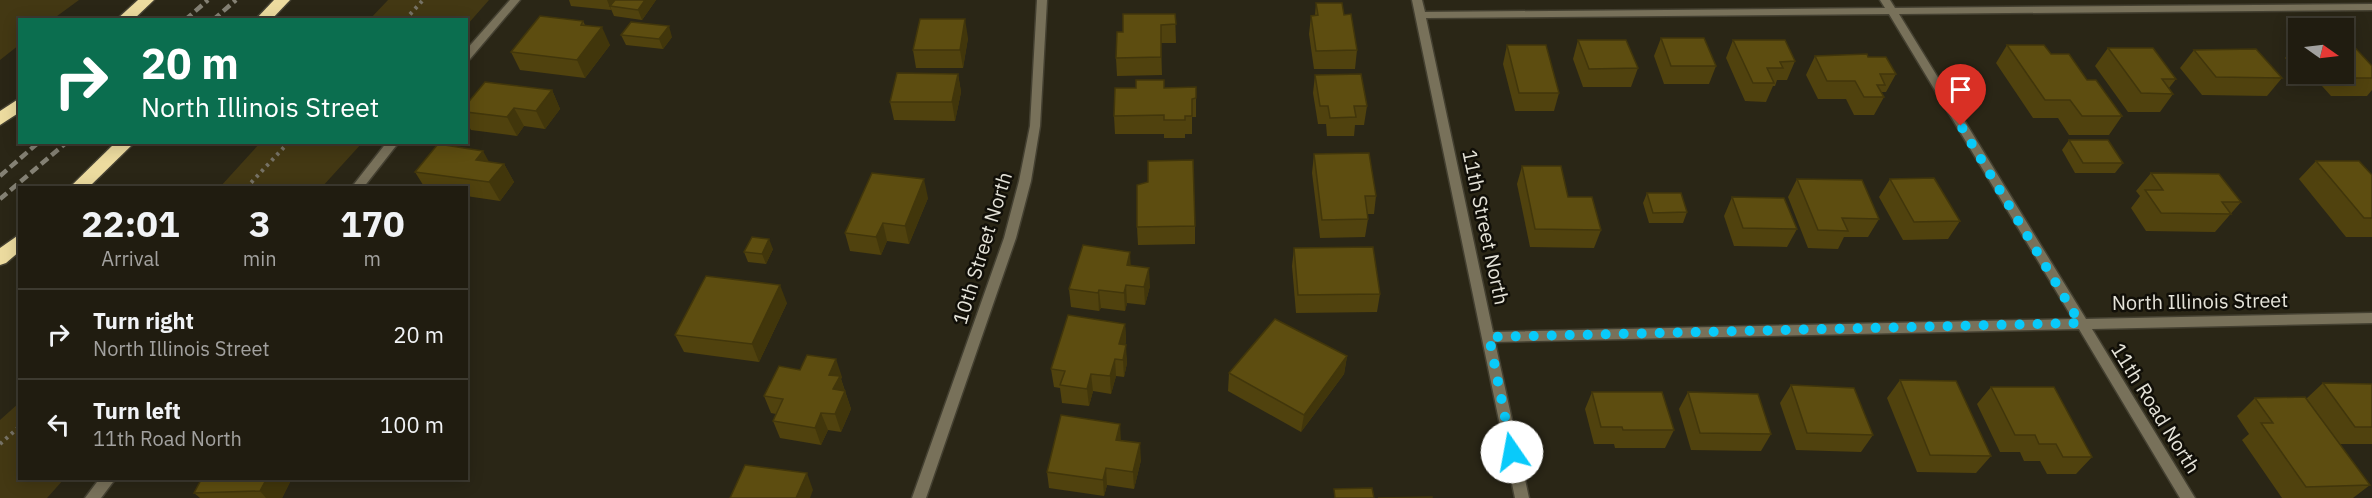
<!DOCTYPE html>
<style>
body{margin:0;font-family:"IBM Plex Sans",sans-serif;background:#2d291e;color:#f1f3f6;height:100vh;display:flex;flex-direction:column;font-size:22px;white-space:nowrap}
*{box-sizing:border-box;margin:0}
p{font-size:20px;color:#a2a19f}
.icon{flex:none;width:33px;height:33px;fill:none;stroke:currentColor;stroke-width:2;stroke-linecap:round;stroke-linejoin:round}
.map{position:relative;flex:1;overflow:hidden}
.side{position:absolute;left:18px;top:186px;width:450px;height:294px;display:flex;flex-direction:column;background:#201c10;border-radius:0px;box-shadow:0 3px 15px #0003,0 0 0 2px #3d3a30}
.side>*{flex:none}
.guide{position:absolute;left:18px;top:18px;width:450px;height:126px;border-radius:0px;box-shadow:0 3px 15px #0003,0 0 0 2px #3d3a30;background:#0b6e4f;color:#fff;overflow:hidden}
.needle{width:39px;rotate:104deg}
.buttons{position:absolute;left:2288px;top:18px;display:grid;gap:12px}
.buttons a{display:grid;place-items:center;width:66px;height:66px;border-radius:0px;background:#201c10;box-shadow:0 3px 15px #0003,0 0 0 2px #3d3a30;font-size:30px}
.pin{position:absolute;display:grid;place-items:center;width:51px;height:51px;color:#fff;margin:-62px -26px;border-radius:50% 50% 50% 0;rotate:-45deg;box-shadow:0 0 6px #0007}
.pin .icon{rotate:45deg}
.me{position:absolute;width:66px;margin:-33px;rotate:348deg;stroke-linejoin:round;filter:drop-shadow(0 0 4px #0008)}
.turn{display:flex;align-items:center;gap:21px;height:126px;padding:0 24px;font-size:27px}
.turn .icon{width:78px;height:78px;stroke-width:2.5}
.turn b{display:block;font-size:42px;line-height:51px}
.eta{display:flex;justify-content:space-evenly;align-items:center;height:102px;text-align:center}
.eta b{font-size:36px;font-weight:800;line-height:42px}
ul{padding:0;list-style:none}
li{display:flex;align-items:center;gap:18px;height:90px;padding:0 24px;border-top:2px solid #3d3a30}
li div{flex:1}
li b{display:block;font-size:22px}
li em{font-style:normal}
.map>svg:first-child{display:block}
.green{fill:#433813}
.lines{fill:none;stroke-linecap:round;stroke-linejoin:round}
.minor-casing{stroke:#444031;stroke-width:3}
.motorway-casing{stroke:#444031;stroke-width:3}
.path{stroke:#767265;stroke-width:4;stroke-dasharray:3 4.5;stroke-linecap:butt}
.minor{fill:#78715a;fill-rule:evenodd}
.motorway{fill:#ecdb9f;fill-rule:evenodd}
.rail{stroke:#848174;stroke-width:4.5;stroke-dasharray:9 4.5;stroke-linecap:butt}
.wall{fill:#50420e}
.shaded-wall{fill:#41360b}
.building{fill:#5d4d10;stroke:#41360b;stroke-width:1.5}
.route{stroke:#09cafa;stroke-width:10;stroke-dasharray:0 18}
.labels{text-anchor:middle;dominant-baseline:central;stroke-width:5;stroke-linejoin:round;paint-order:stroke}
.street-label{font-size:20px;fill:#e5e3d9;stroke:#110f08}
</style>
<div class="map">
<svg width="2372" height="498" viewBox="0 0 2372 498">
<rect width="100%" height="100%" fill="#2a2616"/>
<g class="green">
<polygon points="0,0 79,0 53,19 20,20 19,45 0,60"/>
<polygon points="388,0 489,0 467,25 466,20 370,19"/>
<polygon points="260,143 260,142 362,143 322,187 220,187"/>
<polygon points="19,403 20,478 64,479 47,498 0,498 0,420"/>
</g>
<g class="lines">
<defs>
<g id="minor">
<polygon points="510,0 520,0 470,59 466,60 466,50"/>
<polygon points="1037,0 1047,0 1040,126 1031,181 1016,238 926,498 912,498 1004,238 1019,181 1030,126"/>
<path d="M1412 0H1422L1425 12 1885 8 1880 0H1890L1895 8 2372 4V10L1899 14 2086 319 2372 313V323L2092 329 2195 498H2180L2079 329 1495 342 1529 498H1515ZM1889 14 2073 319 1493 332 1426 18Z"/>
<polygon points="387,142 399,142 363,188 351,188"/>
<polygon points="100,478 116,478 101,498 85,498"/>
</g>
<g id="motorway">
<polygon points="138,0 154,0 133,20 116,20"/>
<polygon points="274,0 290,0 271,20 255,20"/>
<polygon points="20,98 20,112 0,125 0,111"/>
<polygon points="116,142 135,142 88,188 69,188"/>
<polygon points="20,234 20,251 6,263 0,265 0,248"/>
</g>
</defs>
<use href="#minor" class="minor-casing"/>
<use href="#motorway" class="motorway-casing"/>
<g class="path">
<polyline points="405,20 423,0"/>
<polyline points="246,188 289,142"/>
<polyline points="0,444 20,426"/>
</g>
<use href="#minor" class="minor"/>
<use href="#motorway" class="motorway"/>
<g class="rail">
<polyline points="185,20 208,0"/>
<polyline points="213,20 236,0"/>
<polyline points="0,176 39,142"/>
<polyline points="0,199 67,142"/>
</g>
</g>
<g class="wall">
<polygon points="569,0 656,0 642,20 614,16 611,9 611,10 571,6"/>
<polygon points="1316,3 1344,15 1357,50 1355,69 1314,69 1309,34 1311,16 1315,15"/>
<polygon points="1175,14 1176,43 1161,43 1162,75 1117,76 1116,58 1123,32"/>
<polygon points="583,21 585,25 610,45 585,78 520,70 511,52"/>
<polygon points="621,35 672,37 663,49 626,45"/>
<polygon points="968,38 963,68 916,68 913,50"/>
<polygon points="1661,38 1716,66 1709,84 1664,84 1654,56"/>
<polygon points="1578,40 1638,68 1631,87 1583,87 1573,59"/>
<polygon points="1733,40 1795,61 1787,80 1777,80 1775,86 1773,86 1766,102 1745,101 1726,58"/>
<polygon points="2298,42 2298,73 2285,58"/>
<polygon points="1507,45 1559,93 1554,111 1515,111 1503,64"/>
<polygon points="2007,45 2051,54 2087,80 2122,116 2109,135 2069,135 2058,118 2033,118 1996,63"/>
<polygon points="2108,48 2176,79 2169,88 2173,94 2160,112 2128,112 2095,66"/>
<polygon points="2194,50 2282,78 2267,96 2202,95 2180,68"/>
<polygon points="1815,56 1868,57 1896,74 1886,92 1881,92 1884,97 1874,115 1854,115 1846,99 1818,99 1806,75"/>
<polygon points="2372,66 2372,90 2367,96 2331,96 2322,86 2309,86 2298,74 2343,74"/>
<polygon points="958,74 961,92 955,121 894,120 890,102"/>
<polygon points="1315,75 1367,106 1364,125 1355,125 1354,136 1327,136 1326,124 1318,124 1313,93"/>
<polygon points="1196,87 1196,117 1192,117 1192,134 1185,134 1185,138 1164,138 1164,134 1115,134 1114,116 1164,88"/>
<polygon points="552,90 560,109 545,129 524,126 517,136 471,130 466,122 466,105"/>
<polygon points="2069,140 2123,163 2115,173 2075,173 2062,150"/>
<polygon points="1314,154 1376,196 1374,214 1367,214 1368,219 1365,237 1320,238 1312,173"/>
<polygon points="2316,161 2372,175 2372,237 2346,237 2299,179"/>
<polygon points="490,162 504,164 514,182 500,201 466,196 466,188 425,188 415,172"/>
<polygon points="1522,166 1568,197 1601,230 1594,248 1530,247 1517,184"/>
<polygon points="2151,173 2241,202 2215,232 2146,231 2131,208 2140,196 2136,191"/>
<polygon points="1797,179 1879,219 1868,237 1844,237 1838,249 1808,248 1788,197"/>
<polygon points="1890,179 1960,221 1948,239 1903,240 1879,197"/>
<polygon points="1148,182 1195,226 1195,244 1138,245 1137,227"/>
<polygon points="1647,193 1687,212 1683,223 1649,223 1643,203"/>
<polygon points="1732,197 1797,229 1787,247 1734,246 1724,216"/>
<polygon points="928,198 909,244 887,241 881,255 850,251 845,233"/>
<polygon points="1294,248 1380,294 1377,312 1296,313 1292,266"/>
<polygon points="773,249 766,264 748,262 744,252"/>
<polygon points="1131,266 1150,286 1145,305 1127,303 1125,311 1101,308 1099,311 1071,307 1069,289"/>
<polygon points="787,303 759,362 684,352 675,335"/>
<polygon points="1125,324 1126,341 1125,345 1127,363 1124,377 1116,376 1111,394 1093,391 1089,406 1062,403 1060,388 1054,387 1051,369"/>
<polygon points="1347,356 1344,374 1301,432 1228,391 1229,373"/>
<polygon points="842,377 841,379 851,409 841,432 828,430 821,445 780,438 773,421 776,414 771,413 764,396"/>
<polygon points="1900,380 1991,456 1976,473 1917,472 1887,398"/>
<polygon points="2323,383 2372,384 2372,444 2339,444 2370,485 2353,498 2282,498 2242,440 2249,434 2237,416 2255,398 2306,399"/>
<polygon points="1791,385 1873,435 1861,452 1796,450 1780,403"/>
<polygon points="1991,387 2092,457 2076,474 2047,474 2040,461 2024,461 2020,452 2000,452 1977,404"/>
<polygon points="1592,392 1674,430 1665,448 1615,448 1614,444 1594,444 1585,409"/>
<polygon points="1688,392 1771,434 1761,451 1691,450 1679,409"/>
<polygon points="1121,441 1141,460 1134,489 1107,485 1104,496 1049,488 1047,472"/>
<polygon points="292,478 282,498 200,498 194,493"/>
</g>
<g class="shaded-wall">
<polygon points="607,0 619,0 610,6 611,9 611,10"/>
<polygon points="645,0 656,0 642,20 638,10"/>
<polygon points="965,19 968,38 963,68 960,50"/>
<polygon points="669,26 672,37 663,49 659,39"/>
<polygon points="602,27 610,45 585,78 577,60"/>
<polygon points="958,74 961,92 955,121 952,102"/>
<polygon points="552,90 560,109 545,129 536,111"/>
<polygon points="514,108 524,126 517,136 507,117"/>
<polygon points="483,151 493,169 476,160"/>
<polygon points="504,164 514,182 500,201 489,182"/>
<polygon points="924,179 928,198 909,244 905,226"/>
<polygon points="883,223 887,241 881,255 876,237"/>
<polygon points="769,239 773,249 766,264 762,254"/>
<polygon points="1130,252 1131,270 1127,265"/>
<polygon points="1149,268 1150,286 1145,305 1144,287"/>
<polygon points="780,285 787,303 759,362 752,344"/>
<polygon points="1126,285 1127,303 1125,311 1124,293"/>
<polygon points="1099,290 1101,308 1099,311 1098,293"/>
<polygon points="1125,324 1126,341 1121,359 1119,344"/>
<polygon points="1126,345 1127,363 1124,377 1123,360"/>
<polygon points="1347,356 1344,374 1301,432 1304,415"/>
<polygon points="836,359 842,377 841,379 851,409 841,432 835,414 833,389 829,375"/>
<polygon points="1115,359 1116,376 1111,394 1110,376"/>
<polygon points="1091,374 1093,391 1089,406 1087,389"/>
<polygon points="821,413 828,430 821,445 815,428"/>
<polygon points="1120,424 1121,441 1116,440"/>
<polygon points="1140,443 1141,460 1134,489 1133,472"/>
<polygon points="1106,468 1107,485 1104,496 1103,480"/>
<polygon points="807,473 813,490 810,498 796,498"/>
<polygon points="267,478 292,478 282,498 266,498 260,491"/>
</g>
<g class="building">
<polygon points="615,0 645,0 638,10 610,6"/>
<polygon points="1316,3 1342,3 1344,15 1351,14 1357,50 1316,51 1311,16 1318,15"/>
<polygon points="1123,14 1175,14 1176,24 1161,25 1161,57 1116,58 1117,32 1123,32"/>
<polygon points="540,16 583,21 581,25 602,27 577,60 511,52"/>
<polygon points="920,19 965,19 960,50 913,50"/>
<polygon points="631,22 669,26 659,39 621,35"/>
<polygon points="1661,38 1704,38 1716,66 1671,66"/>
<polygon points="1578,40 1626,40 1638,68 1589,69"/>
<polygon points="1733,40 1785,40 1795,61 1780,62 1783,68 1767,68 1774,83 1753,83"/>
<polygon points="2343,40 2348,40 2372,66 2372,78 2347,78 2343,74"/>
<polygon points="1507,45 1546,45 1559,93 1519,93"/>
<polygon points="2007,45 2044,45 2051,54 2069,54 2087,80 2096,80 2122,116 2082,116 2070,100 2045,100"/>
<polygon points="2108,48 2153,48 2176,79 2162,79 2173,94 2141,93"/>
<polygon points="2256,49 2282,78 2216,77 2194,50"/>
<polygon points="1867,54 1868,57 1886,57 1896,74 1880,74 1885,85 1877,85 1884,97 1864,97 1855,81 1827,81 1815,56"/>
<polygon points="897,73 958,74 952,102 890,102"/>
<polygon points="1361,74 1367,106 1354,106 1356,117 1330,118 1328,106 1320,106 1315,75"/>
<polygon points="1136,80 1164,80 1164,88 1196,87 1196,98 1192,99 1192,116 1185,116 1185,120 1164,120 1164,115 1114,116 1115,88 1136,88"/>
<polygon points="485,82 552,90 536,111 514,108 507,117 466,112 466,105"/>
<polygon points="2069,140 2108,140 2123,163 2083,163"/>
<polygon points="438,144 483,151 476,160 504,164 489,182 415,172"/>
<polygon points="1369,153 1376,196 1365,196 1368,219 1322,220 1314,154"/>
<polygon points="1193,160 1195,226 1137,227 1137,185 1148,182 1148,161"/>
<polygon points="2316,161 2359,161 2372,175 2372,218 2364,218"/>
<polygon points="1522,166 1561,166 1568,197 1592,197 1601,230 1535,229"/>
<polygon points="872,173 924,179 905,226 883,223 876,237 845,233"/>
<polygon points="2151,173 2219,174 2241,202 2222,202 2231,214 2161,213 2145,190 2163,190"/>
<polygon points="1934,178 1960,221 1914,222 1890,179"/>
<polygon points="1797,179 1862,180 1879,219 1842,218 1848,231 1818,230"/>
<polygon points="1647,193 1681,193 1687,212 1653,213"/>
<polygon points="1732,197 1784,198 1797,229 1743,228"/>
<polygon points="752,237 769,239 762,254 744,252"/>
<polygon points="1083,245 1130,252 1127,265 1149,268 1144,287 1126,285 1124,293 1099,290 1098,293 1069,289"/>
<polygon points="1373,247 1380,294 1298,295 1294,248"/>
<polygon points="706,276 780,285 752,344 675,335"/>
<polygon points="1068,315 1125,324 1119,344 1126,345 1123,360 1115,359 1110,376 1091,374 1087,389 1060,385 1065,371 1051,369"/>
<polygon points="1275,319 1347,356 1304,415 1229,373"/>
<polygon points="807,355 836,359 829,375 840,376 833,389 845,391 835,414 821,413 815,428 773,421 783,399 764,396 779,366 800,370"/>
<polygon points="1900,380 1956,381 1991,456 1930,455"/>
<polygon points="2323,383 2372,384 2372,427 2355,427"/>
<polygon points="1791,385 1854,388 1873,435 1807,433"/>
<polygon points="1991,387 2054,387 2092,457 2063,457 2056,444 2039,444 2035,435 2015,435"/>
<polygon points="1592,392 1662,392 1674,430 1623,430 1622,427 1601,427"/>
<polygon points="1688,392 1758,394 1771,434 1700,433"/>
<polygon points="2305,397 2370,485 2306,487 2261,423 2273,423 2255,398"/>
<polygon points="1061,415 1120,424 1116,440 1140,443 1133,472 1106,468 1103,480 1047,472"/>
<polygon points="745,465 807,473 796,498 730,498"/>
<polygon points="202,478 267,478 260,491 194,493"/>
<polygon points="1372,488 1374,498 1335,498 1334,489"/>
<polygon points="1432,497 1432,498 1378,498"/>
</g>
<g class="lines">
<polyline class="route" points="1512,452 1489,337 2080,323 1961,126"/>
</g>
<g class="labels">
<g class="street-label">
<text transform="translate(1486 227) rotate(78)">11th Street North</text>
<text transform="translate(982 248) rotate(-73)">10th Street North</text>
<text transform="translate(2200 301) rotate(-1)">North Illinois Street</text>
<text transform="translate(2156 408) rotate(58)">11th Road North</text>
</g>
</g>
</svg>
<div class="buttons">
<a><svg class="needle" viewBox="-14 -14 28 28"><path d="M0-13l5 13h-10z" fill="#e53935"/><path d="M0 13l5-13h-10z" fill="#a2a19f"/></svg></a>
</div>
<div class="pin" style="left:1961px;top:126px;background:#d93025"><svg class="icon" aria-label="arrive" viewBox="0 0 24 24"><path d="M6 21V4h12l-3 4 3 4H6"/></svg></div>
<svg class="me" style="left:1512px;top:452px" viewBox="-20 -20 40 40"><circle r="19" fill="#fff"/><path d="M0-13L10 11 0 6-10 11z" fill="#09cafa"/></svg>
<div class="guide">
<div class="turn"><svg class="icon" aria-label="right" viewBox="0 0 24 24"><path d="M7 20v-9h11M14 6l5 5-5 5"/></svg><div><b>20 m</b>North Illinois Street</div></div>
</div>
<section class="side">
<div class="eta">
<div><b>22:01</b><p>Arrival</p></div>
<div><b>3</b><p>min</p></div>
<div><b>170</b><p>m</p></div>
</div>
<ul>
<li><svg class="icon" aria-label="right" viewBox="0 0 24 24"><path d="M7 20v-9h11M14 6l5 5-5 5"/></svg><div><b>Turn right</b><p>North Illinois Street</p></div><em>20 m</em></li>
<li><svg class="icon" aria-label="left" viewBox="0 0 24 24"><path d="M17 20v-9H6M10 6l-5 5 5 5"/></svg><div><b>Turn left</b><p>11th Road North</p></div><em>100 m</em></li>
</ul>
</section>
</div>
